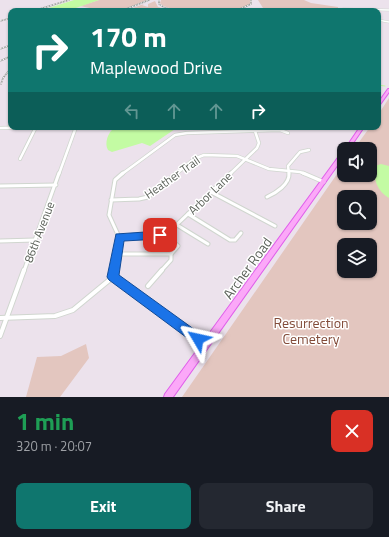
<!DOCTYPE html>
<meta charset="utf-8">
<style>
body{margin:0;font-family:"Titillium Web",sans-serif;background:#242831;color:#f1f3f6;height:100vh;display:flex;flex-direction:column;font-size:15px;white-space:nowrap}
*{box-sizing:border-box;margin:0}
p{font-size:13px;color:#9ea1a6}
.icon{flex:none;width:22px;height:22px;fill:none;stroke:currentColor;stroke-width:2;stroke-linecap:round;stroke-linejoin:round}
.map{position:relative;height:397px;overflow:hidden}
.side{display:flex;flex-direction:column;background:#171b24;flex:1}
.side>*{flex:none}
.guide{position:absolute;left:8px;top:8px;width:373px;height:122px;border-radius:8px;box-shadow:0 1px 3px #0004;background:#0f766e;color:#fff;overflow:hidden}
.controls{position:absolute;left:337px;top:142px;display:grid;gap:8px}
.controls a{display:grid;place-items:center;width:40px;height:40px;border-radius:8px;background:#171b24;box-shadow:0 1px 3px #0004;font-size:20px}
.pin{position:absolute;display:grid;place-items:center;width:34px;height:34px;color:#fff;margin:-17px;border-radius:8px;box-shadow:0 2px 6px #0006}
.me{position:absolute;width:44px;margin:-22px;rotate:306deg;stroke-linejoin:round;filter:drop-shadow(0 0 3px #0008)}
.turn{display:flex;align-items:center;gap:14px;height:84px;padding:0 16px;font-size:18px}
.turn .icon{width:52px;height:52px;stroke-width:2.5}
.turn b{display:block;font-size:28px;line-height:34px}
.lanes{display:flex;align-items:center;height:38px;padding:0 16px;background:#0003;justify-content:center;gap:20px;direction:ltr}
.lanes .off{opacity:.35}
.round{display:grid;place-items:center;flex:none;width:42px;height:42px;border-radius:8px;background:#242831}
.summary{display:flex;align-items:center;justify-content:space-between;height:68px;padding:0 16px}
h1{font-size:24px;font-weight:700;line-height:30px;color:#1e9e55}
.primary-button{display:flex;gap:8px;margin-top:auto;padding:8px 16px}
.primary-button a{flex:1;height:46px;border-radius:8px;background:#0f766e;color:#fff;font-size:16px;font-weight:700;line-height:46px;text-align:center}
.primary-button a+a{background:#242831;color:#f1f3f6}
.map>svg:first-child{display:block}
.green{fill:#e3c6bf;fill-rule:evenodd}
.water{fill:#c3fba3}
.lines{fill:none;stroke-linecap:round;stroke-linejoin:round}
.stream{stroke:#c3fba3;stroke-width:1}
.street-far3-casing{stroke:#d0d6cf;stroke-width:2.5}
.street-far2-casing{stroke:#d0d6cf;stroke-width:4}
.street-far1-casing{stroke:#d0d6cf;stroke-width:5}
.street-casing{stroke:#d0d6cf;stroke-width:6}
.primary-casing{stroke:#df5dea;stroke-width:2}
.street-far3{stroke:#fff;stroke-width:1.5}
.street-far2{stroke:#fff;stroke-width:2.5}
.street-far1{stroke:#fff;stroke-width:3}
.street{stroke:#fff;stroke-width:4}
.primary{fill:#fba8f8;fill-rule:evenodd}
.rail-casing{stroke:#9ea09d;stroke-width:1.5}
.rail{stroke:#fff;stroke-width:1;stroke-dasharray:1.5;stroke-linecap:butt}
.route{fill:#1a73e8;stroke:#114b97}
.labels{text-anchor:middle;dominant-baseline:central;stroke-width:3;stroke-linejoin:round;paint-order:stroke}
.street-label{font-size:12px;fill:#5c625a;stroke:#fff}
.near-street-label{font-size:14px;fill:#5c625a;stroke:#fff}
.near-park-label{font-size:14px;fill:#824b39;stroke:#fff}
</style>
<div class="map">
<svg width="389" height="397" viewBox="0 0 389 397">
<rect width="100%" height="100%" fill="#ece2ec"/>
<g class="green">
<polygon points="99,0 148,0 120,11 108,11 106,8 100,10 80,6"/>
<path d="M161 0H250L251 3C242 14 168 15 160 3Z"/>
<polygon points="258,0 304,0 311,3 338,7 338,9 268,10 263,8"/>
<polygon points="155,1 158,7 172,11 125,11 146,3 142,5 148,7 148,4"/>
<path d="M389 98V397H182L344 164V175H370V149H354L370 127H378V115ZM344 197H370V223H344ZM344 245H370V271H344Z"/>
<polygon points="86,344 89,358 60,397 26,397 37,357 61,356"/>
</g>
<g class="water">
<polygon points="74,0 99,0 67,11 39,11"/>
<path d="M115 127H178L150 146 142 143 112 152 108 150C104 143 108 132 115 127Z"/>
<path d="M381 164 389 166V198C377 191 373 179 375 166Z"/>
</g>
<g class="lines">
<g class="stream">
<polyline points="378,85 385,86"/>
<polyline points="2,127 11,126"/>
</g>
<defs>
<g id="street-far3">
<polyline points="343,9 389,10"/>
<polyline points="378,20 389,22"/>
</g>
<g id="street-far2">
<polyline points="0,128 54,127"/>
<polyline points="20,159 36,127"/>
<polyline points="59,174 76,127"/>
<polyline points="122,174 175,135 187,133 280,130 288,133"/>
<polyline points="176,174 194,159 204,155 237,156 269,169 300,172 305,174"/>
<polyline points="230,174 257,148 259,143 255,131"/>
<polyline points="289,174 288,166 300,152 309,150"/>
</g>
<g id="street-far1">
<polyline points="303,173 324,182"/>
<polyline points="0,186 56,185"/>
<polyline points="211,192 275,226"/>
<path d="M267 197C276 193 290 184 289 173"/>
<polyline points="111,200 139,199 148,197 177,173"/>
<polyline points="188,214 230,240 235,240 241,233"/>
<polyline points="177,225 208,244"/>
<polyline points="119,237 156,236 170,231 231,173"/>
<polyline points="0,241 35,240"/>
<polyline points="117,254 171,254"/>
<polyline points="24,271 59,173"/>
<polyline points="114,271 119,237 109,215 115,180 123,173"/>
<polyline points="161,271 171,260 171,254 178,246 164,234"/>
</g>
<g id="street">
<polyline points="113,277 205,344"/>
<polyline points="148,286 162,270"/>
<polyline points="0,318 55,316 73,310 113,277 114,270"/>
<polyline points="0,336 24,270"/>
</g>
<g id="primary">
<polygon points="388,89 389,89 389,92 379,106 378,106 378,103"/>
<polygon points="360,127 364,127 349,149 345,149"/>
<polygon points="342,152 344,152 344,156 173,397 164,397 165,394"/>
</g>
</defs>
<use href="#street-far3" class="street-far3-casing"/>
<use href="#street-far2" class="street-far2-casing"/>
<use href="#street-far1" class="street-far1-casing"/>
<use href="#street" class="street-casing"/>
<use href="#primary" class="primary-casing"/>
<use href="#street-far3" class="street-far3"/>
<use href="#street-far2" class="street-far2"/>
<use href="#street-far1" class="street-far1"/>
<use href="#street" class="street"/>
<use href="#primary" class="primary"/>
<defs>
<g id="rail">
<polyline points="159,0 159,4 165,8 179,11"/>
<polyline points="33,11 69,0"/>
<polyline points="100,11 103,10"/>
<polyline points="121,11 149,0"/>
<polyline points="218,11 240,9 251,4 251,0"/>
<polyline points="0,21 11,18"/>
<polyline points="0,49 11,45"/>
<polyline points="0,61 11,56"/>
<polyline points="1,84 3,78 11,68"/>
</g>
</defs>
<use href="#rail" class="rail-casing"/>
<use href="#rail" class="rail"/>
</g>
<polygon class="route" points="160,231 164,232 165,235 164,238 160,239 124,241 119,275 202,335 204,339 202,344 198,346 109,280 107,277 116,234"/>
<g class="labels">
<g class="street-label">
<text transform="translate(172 177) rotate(-35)">Heather Trail</text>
<text transform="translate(210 193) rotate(-44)">Arbor Lane</text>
<text transform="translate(39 232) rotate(-69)">86th Avenue</text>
</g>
<g class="near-street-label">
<text transform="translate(247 268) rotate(-54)">Archer Road</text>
</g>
<g class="near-park-label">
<text x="311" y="322">Resurrection<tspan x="311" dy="16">Cemetery</tspan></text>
</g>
</g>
</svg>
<div class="controls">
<a><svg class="icon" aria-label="sound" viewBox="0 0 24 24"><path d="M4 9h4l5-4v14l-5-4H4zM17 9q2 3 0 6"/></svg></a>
<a><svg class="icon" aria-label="search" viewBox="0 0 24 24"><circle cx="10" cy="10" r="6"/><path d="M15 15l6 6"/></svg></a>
<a><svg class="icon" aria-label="layers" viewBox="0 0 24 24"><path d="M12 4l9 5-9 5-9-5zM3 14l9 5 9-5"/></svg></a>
</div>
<div class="pin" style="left:160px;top:235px;background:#d93025"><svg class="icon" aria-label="arrive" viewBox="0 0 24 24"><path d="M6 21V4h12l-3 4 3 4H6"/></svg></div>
<svg class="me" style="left:198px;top:339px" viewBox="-20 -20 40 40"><path d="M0-17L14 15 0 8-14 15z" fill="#1a73e8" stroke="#fff" stroke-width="4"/></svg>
<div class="guide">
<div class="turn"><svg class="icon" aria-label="right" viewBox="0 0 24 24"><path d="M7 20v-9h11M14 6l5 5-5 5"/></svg><div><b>170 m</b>Maplewood Drive</div></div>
<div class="lanes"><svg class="icon off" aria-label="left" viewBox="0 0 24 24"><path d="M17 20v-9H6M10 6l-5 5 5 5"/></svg><svg class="icon off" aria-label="ahead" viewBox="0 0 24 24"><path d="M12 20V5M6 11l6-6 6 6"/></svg><svg class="icon off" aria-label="ahead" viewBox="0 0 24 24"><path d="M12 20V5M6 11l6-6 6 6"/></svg><svg class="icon" aria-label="right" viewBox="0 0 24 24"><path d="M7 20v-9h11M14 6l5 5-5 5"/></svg></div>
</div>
</div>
<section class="side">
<div class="summary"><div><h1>1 min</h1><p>320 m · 20:07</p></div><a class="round" style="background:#d93025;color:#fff"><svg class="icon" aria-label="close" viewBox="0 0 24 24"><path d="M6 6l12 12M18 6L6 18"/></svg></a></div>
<div class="primary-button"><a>Exit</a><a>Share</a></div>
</section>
